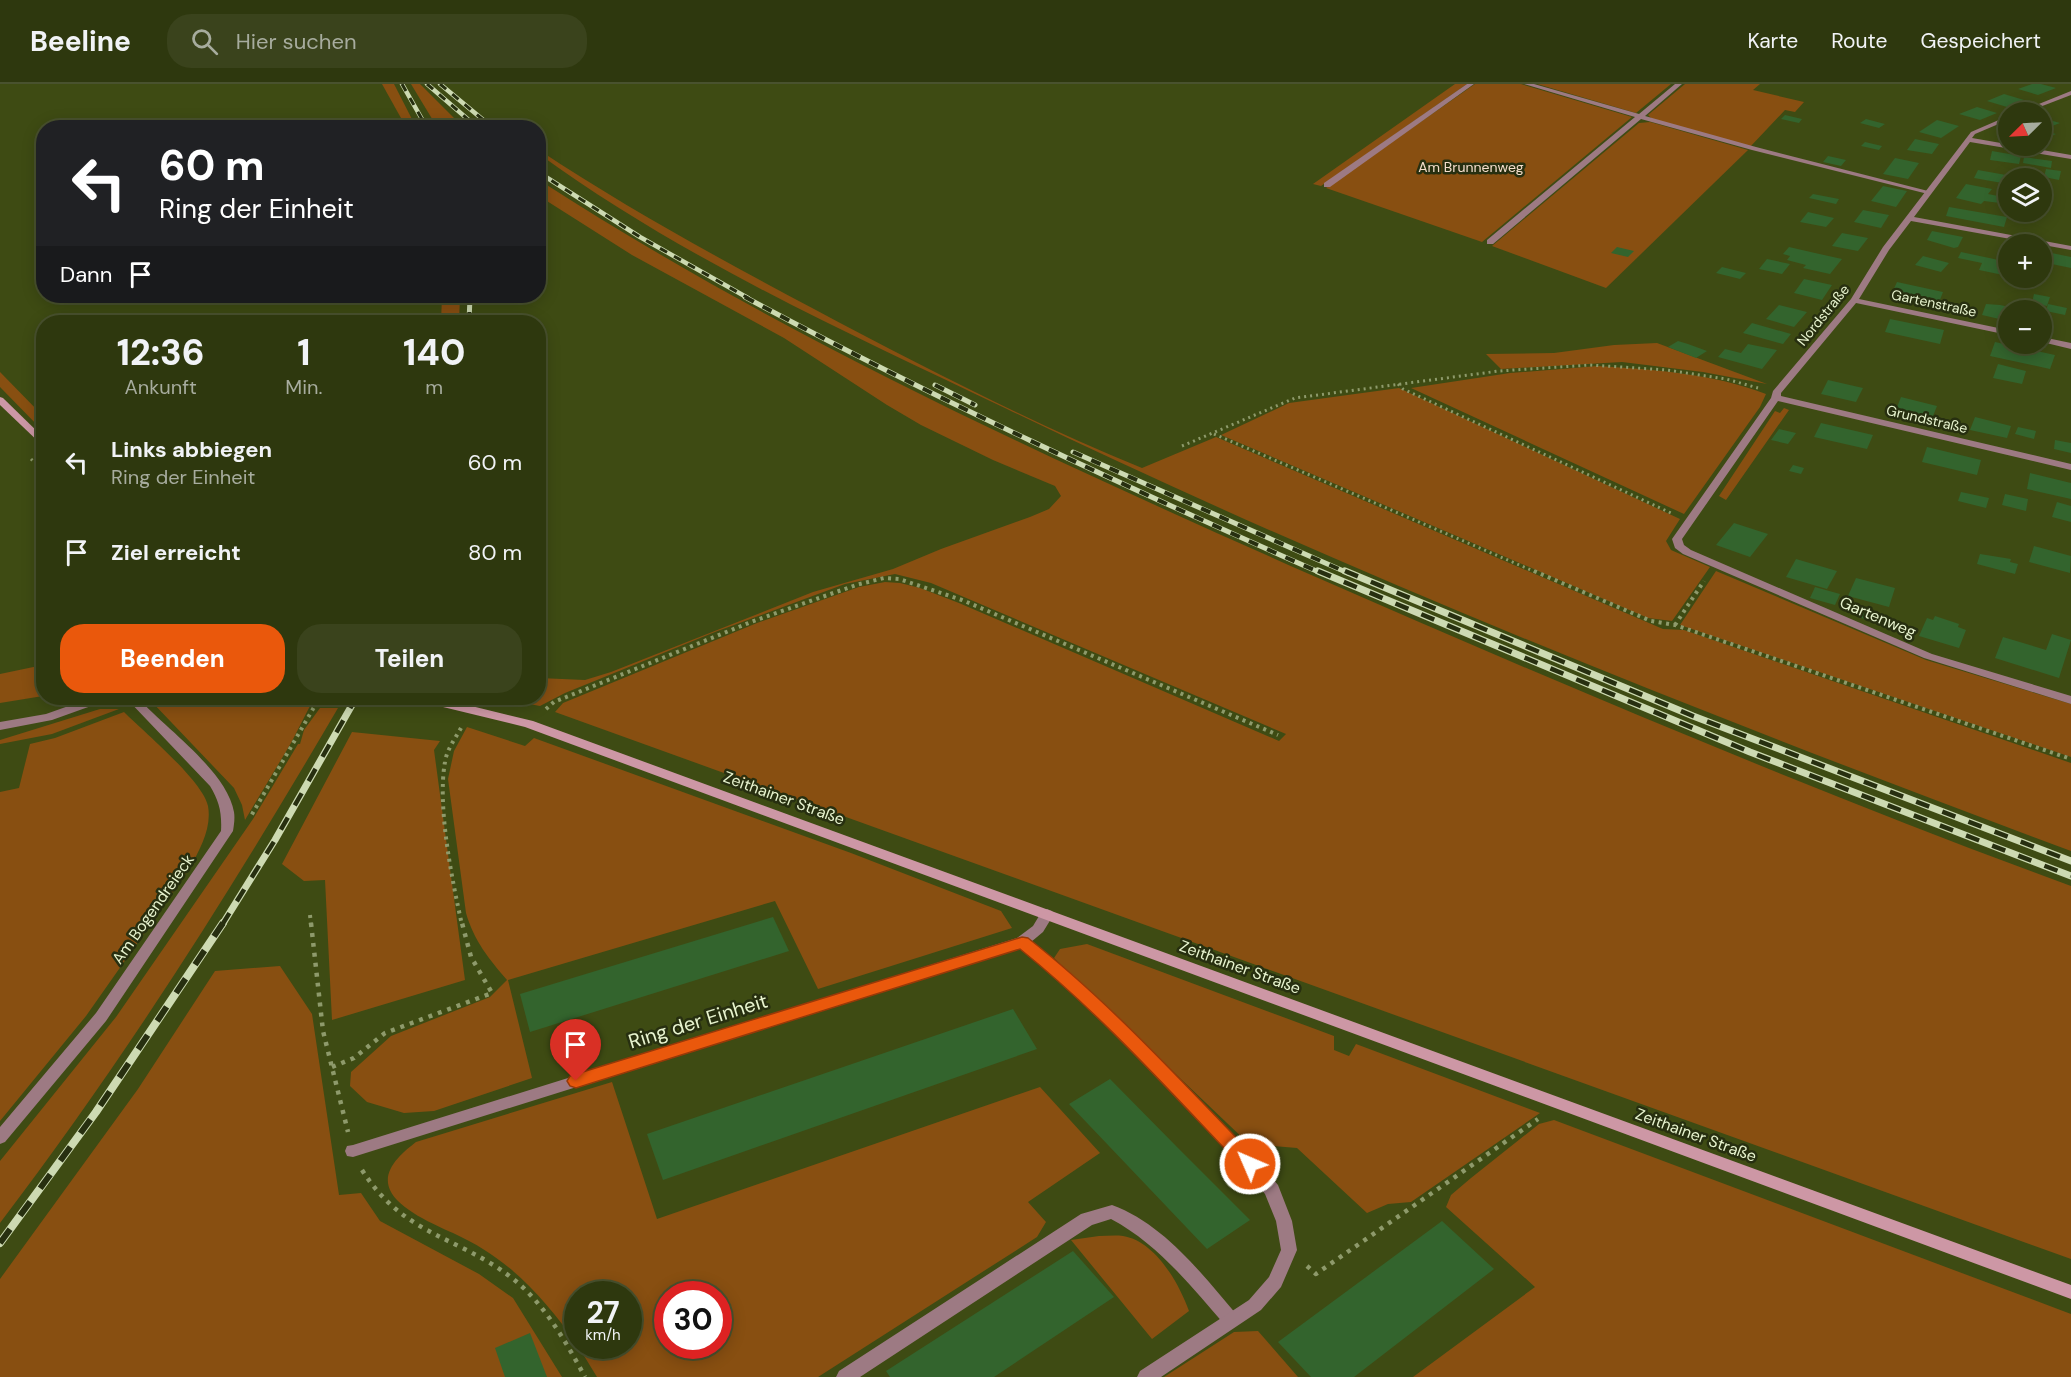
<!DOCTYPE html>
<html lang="de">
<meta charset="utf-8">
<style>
body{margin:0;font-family:"DM Sans",sans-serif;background:#3a431c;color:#f1f3f6;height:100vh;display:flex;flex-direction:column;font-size:22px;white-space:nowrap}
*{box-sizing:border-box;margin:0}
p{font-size:20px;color:#a7ac9e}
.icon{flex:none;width:33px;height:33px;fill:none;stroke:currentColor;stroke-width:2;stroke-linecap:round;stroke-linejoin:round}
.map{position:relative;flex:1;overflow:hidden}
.sheet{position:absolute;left:36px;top:231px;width:510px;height:390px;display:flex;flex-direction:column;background:#2e380e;border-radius:24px;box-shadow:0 3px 15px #0003,0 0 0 2px #49522e}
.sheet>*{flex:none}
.banner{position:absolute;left:36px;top:36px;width:510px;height:183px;border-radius:24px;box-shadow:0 3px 15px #0003,0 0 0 2px #49522e;background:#202124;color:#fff;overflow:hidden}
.needle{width:39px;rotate:246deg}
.tools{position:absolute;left:1998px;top:18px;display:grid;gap:12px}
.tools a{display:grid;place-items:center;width:54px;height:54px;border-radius:50%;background:#2e380e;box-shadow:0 3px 15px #0003,0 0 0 2px #49522e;font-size:30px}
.speed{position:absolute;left:564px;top:1197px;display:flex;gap:12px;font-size:30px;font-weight:700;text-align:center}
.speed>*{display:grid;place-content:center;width:78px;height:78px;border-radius:50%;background:#2e380e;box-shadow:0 3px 15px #0003,0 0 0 2px #49522e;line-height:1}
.speed small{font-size:15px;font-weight:400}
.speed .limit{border:9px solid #d22;background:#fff;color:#111}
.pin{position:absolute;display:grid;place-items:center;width:51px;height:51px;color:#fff;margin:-62px -26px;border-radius:50% 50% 50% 0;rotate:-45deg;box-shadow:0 0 6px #0007}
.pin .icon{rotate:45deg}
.me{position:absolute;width:66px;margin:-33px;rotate:315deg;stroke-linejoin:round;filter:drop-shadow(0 0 4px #0008)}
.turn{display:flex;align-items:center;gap:21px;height:126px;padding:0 24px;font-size:27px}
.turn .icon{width:78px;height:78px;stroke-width:2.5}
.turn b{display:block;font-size:42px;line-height:51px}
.then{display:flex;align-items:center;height:57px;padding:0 24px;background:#0003;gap:12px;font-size:22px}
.eta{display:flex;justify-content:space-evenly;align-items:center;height:102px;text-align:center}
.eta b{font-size:36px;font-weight:800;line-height:42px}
.button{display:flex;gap:12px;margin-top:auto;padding:12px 24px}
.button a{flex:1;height:69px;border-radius:24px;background:#ea580c;color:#fff;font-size:24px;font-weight:800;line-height:69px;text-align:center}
.button a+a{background:#3a431c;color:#f1f3f6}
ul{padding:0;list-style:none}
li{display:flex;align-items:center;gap:18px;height:90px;padding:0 24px}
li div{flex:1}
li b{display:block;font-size:22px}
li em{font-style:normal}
header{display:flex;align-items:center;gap:36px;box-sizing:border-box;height:84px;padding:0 30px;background:#2e380e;border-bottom:2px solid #49522e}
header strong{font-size:28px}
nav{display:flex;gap:33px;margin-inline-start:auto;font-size:21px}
.search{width:420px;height:54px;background:#3a431c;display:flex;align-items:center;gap:15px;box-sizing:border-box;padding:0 21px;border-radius:24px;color:#a7ac9e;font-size:22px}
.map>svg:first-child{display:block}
.green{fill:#884f11;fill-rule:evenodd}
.building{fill:#33642d}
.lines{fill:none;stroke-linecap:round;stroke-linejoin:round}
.path-far2{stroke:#8e9a6b;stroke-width:3;stroke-dasharray:2 4;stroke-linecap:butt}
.path-far1{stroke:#8e9a6b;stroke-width:4;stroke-dasharray:3 4.5;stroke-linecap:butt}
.path{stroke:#8e9a6b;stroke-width:4.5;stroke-dasharray:4 6;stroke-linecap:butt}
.lane{fill:#9d7a83;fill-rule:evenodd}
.street{fill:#9d7a83;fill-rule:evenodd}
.secondary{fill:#cd97a5;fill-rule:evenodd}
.rail-far3-casing{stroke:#cddab2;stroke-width:4.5}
.rail-far2-casing{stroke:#cddab2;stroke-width:5}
.rail-far1-casing{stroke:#cddab2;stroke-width:7}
.rail-casing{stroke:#cddab2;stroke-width:8}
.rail-far3{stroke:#272f10;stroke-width:3;stroke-dasharray:8;stroke-linecap:butt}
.rail-far2{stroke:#272f10;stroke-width:4;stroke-dasharray:10;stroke-linecap:butt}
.rail-far1{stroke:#272f10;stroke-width:4.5;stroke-dasharray:14;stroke-linecap:butt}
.rail{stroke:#272f10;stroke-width:6;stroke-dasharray:17;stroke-linecap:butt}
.route{fill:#ea580c;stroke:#983908;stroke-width:1.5}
.labels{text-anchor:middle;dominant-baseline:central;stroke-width:5;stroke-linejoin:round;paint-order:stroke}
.far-park-label{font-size:14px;fill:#f5decc;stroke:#272f10}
.far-street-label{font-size:14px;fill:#e8f4cf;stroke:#272f10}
.street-label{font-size:16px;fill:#e8f4cf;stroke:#272f10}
.near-street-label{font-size:20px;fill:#e8f4cf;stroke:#272f10}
</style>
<header>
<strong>Beeline</strong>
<div class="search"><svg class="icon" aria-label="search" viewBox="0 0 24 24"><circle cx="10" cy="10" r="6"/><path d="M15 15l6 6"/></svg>Hier suchen</div>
<nav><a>Karte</a><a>Route</a><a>Gespeichert</a></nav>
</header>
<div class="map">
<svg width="2071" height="1293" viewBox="0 0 2071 1293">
<rect width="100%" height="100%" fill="#3e4b13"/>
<g class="green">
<polygon points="382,0 394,0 416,43 406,43"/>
<polygon points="411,0 420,0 463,43 437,43"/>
<polygon points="1455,0 1467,0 1321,102 1313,100"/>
<polygon points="1475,0 1521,0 1632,33 1482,158 1326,104"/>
<polygon points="1537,0 1671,0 1636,29"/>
<polygon points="1685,0 1760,0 1753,6 1804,18 1795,28 1785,26 1750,63 1652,35 1648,31"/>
<polygon points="1650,38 1748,66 1606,204 1492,162 1639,39"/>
<path d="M539 66C628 125 720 175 814 225 921 282 1030 338 1142 384L1216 353 1663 545 1684 546 2071 679V767C1711 633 1353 492 1007 325 847 249 682 174 539 70Z"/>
<path d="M539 96C782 253 1045 373 1309 490 1560 600 1813 707 2071 802V1175L555 628 563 619 757 539 859 503 885 498 900 499 920 504 959 519 1279 657 1286 650 931 499 895 490 845 500 715 548 565 609 540 622 498 614H538L539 594 585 596 611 588 813 508 893 485 941 465 1030 433 1049 425 1061 412 1055 402 993 376 921 341 887 321 784 254 632 171 539 112Z"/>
<polygon points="442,212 460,212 459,238 441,238"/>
<polygon points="1657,259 1767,300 1703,288 1622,278 1501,285 1486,270 1554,269 1614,261"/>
<path d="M1598 282C1656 286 1711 289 1766 310L1760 323 1684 430 1411 304 1510 289Z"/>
<polygon points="0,288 43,332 43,347 0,303"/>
<polygon points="1399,304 1680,435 1666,457 1671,466 1710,483 1672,537 1648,534 1221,351 1289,319"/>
<polygon points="1784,324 1789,326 1726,416 1719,412 1775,327 1780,329"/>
<polygon points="1716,487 1926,576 2071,620 2071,673 1680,541"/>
<polygon points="43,581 43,612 0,619 0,590"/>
<polygon points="160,614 224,614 266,619 310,622 291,659 245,736 242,721 234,704 151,617"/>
<path d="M320 624H338C234 802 125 975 0 1139V1077L116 933 253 735 298 660H300L304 646Z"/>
<polygon points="100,625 119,625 52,650 0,660 0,656"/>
<path d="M124 628C144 648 203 697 208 722 212 744 200 765 190 784L86 932 0 1037V708L19 704 30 660 55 654Z"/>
<path d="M467 643 525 662 534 654 851 769 1001 827 1012 844 818 905 775 817 508 896 532 994 434 1027 404 1029 367 1018 350 1002 351 988 391 952 490 913 507 896C489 875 474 857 466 829L448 695 454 667Z"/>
<polygon points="352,648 440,657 434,666 465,896 332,936 325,796 304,797 282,780"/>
<polygon points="1087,860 1334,952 1334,966 1349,972 1356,960 1540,1029 1411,1118 1388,1120 1367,1129 1297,1064 1249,1060 1054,874 1060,865"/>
<polygon points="280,882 312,930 339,1111 361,1109 380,1137 479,1190 513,1214 562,1293 0,1293 0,1195 138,1005 215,887"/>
<path d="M612 998 657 1135 1040 1003 1100 1069 1028 1118 1046 1138 1037 1153 818 1293H597L578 1262H628V1210H578V1261C542 1212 510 1175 453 1149 435 1141 398 1125 390 1106 381 1086 402 1069 416 1058ZM668 1210H718V1262H668Z"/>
<polygon points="1554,1036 2071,1230 2071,1293 1413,1293 1535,1203 1446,1123 1451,1111 1471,1094 1539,1040"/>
<path d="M1099 1152C1107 1152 1115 1151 1123 1152 1155 1157 1179 1199 1189 1227L1152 1255 1071 1156Z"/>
<polygon points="1258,1247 1298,1293 1164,1293 1234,1248"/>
</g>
<g class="building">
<polygon points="2032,0 2041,0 2056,4 2038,11 2018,5"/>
<polygon points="2004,10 2024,16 2007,23 1987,17"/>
<polygon points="1977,23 1997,29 1980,36 1959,30"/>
<polygon points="1785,31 1802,35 1799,39 1781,35"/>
<polygon points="2042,34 2060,39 2047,44 2042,42"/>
<polygon points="1866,35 1885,40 1879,44 1860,39"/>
<polygon points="1937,36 1959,42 1941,54 1919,48"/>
<polygon points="2042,43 2052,47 2048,48 2056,50 2042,56"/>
<polygon points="1915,55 1939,60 1932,70 1907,66"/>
<polygon points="1865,58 1882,62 1879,66 1861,62"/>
<polygon points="1992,67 2021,72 2019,80 1990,76"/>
<polygon points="1828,72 1846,76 1841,82 1823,78"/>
<polygon points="2024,73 2052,77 2051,84 2023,79"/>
<polygon points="1895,74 1919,79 1908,95 1883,90"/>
<polygon points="2046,85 2061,87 2059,96 2044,93"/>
<polygon points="1978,86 2006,91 2002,99 1974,94"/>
<polygon points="1966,100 1992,105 1988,110 2008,114 2008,120 1984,117 1981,120 1956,114"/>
<polygon points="1883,102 1907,107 1896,123 1871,117"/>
<polygon points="1813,110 1839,115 1836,120 1809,114"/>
<polygon points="1949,123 2007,133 2004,143 1946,132"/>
<polygon points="1863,126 1889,131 1881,144 1854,138"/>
<polygon points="1808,128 1834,134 1826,143 1800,138"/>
<polygon points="1932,147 1963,153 1958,163 1954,164 1927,156"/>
<polygon points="1842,149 1868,154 1858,167 1832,162"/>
<polygon points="1617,163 1634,167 1628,173 1611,169"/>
<polygon points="1789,163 1815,169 1842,175 1830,190 1803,184 1806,181 1787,176 1790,172 1783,170"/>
<polygon points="2042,167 2071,173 2071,184 2042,178"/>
<polygon points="1961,168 2008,178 2006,184 2008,185 2008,192 1979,186 1982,179 1958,174"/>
<polygon points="1923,172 1949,179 1941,188 1915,181"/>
<polygon points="1767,175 1790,180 1782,190 1759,185"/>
<polygon points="1722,183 1746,189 1740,195 1716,189"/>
<polygon points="1804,195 1832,201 1822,216 1794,209"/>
<polygon points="1897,198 1943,208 1938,221 1926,220 1891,211"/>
<polygon points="2034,210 2050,213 2047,222 2032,219"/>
<polygon points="1986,220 2000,221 2023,226 2008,226 2008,237 1982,231"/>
<polygon points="2048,220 2067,224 2065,231 2046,227"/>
<polygon points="1779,221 1807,228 1794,243 1766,235"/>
<polygon points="1890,235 1944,246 1940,260 1885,248"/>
<polygon points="1752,239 1791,250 1783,260 1743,249"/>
<polygon points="1678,257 1688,260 1707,267 1696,274 1668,263"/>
<polygon points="1995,258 2055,271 2050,285 1990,272"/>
<polygon points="1748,260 1777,266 1762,285 1718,273 1725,265 1741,269"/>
<polygon points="1998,280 2026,287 2022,300 1993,294"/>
<polygon points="1828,296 1863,304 1856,318 1821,310"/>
<polygon points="1901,313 1937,322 1931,337 1895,328"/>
<polygon points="1975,333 2011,342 2007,354 1970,346"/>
<polygon points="1821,339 1873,351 1867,365 1814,353"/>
<polygon points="2018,343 2036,347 2034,355 2015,350"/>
<polygon points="1779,345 1796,349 1788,360 1771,356"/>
<polygon points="2055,356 2071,359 2071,369 2054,365"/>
<polygon points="1927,363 1981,376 1977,391 1922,378"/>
<polygon points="1793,381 1804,384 1801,390 1789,387"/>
<polygon points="2030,389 2071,399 2071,415 2027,405"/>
<polygon points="1961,408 1989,414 1986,424 1958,417"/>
<polygon points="2005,410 2028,415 2026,427 2002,421"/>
<polygon points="2057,418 2071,422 2071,438 2052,433"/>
<polygon points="1734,439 1768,450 1750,473 1716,461"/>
<polygon points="2034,462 2071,472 2070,489 2029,478"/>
<polygon points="1980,470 2011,475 2010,478 2018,480 2015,490 1977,480"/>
<polygon points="1796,475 1837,487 1827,505 1786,493"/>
<polygon points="1856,494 1895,504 1889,523 1848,512"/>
<polygon points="1815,503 1840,510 1835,521 1810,514"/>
<polygon points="1855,522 1875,532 1868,537 1847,527"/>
<polygon points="1935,532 1959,540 1958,543 1966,546 1959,564 1919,552 1927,534 1933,536"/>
<polygon points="2052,550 2071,556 2059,594 1995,574 2003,553 2046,566"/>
<polygon points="773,833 789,867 530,948 520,910"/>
<polygon points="1013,925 1037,965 663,1096 647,1050"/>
<polygon points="1110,995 1177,1063 1250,1136 1207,1165 1069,1020"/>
<polygon points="1442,1137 1494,1185 1354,1293 1311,1293 1278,1258"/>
<polygon points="1073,1167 1114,1213 994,1293 890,1293 886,1287"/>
<polygon points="530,1249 547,1293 505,1293 495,1264"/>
</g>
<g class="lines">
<g class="path-far2">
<polyline points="1398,300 1403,305 1671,429"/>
<polyline points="1214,350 1538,489"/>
<polyline points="1182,362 1295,314 1499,287 1590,281 1667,286 1726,295 1758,304"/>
<polyline points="31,375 44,388"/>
</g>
<g class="path-far1">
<polyline points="1534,487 1651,537 1675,541 2071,675"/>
<polyline points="1675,541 1704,497"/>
<polyline points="249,614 317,618 251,732"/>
<polyline points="546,625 554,618 751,538 856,501 884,494 899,495 962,516 1278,651"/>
<path d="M461 644C455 655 447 665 445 678 437 722 452 796 462 841"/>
<polyline points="310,831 311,841"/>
</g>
<g class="path">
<polyline points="311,839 323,947 348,1048"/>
<polyline points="332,983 354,974 385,949 492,909 471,873 462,839"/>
<path d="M362 1086C404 1152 456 1151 512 1194 544 1219 566 1258 585 1293"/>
<polyline points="1307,1182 1316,1190 1538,1035"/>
</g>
<g class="lane">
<polygon points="1467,0 1474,0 1330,103 1324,103 1324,99"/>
<polygon points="1524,0 1534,0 1639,30 1675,0 1682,0 1645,32 1756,63 1932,108 1928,110 1752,66 1641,35 1493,160 1487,160 1487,156 1635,33"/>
<path d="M1112 1121C1164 1140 1202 1190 1237 1231L1240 1236 1237 1241 1231 1244 1225 1241C1191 1202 1158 1160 1111 1135L1092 1141 860 1293H836L839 1287 1081 1130Z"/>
</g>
<g class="street">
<polygon points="2071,7 2071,11 2027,28 2019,28"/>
<polygon points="2008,32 2008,36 1975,50 1972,54 2071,71 2071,75 1970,58 1914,133 2071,162 2071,166 1911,137 1889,166 1859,215 2008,246 2008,251 1856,219 1781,309 1781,312 2071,380 2071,386 1778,317 1682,455 1684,461 1691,466 1932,570 2071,612 2071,620 1924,574 1683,470 1675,464 1672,455 1771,314 1773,307 1851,215 1883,163 1971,48"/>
<polygon points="2042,253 2071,259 2071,265 2042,258"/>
<polygon points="91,614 107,614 105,617 52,636 0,646 0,638 46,630"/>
<path d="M126 614H138C165 644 227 687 234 728 235 734 234 741 233 747L106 937 5 1058 0 1060V1043L96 929 221 747C222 728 219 717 210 702Z"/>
<polygon points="1047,825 1052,827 1054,830 1043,848 1031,858 1056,877 1147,963 1256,1075 1278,1101 1292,1137 1297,1166 1281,1203 1261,1226 1161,1293 1137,1293 1140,1287 1249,1216 1269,1193 1281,1166 1276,1137 1265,1110 1244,1085 1137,971 1046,885 1020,864 353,1073 347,1072 345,1067 347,1062 353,1061 1017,854 1033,842 1042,827"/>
</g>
<g class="secondary">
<polygon points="0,313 3,314 44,354 44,363 0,321"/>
<polygon points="384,614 443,615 533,637 2071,1201 2071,1215 525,643 443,623 390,618"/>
</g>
<defs>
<g id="rail-far3">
<polyline points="402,0 427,44"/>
<polyline points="427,0 478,44"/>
<polyline points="440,0 493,44"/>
<polyline points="538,88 640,153 748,214"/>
<polyline points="470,214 470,212"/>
</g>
<g id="rail-far2">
<path d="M745 213C933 314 1126 403 1321 489"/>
<polyline points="469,238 470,213"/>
<polyline points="935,301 975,321"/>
<polyline points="1073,368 1348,489"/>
</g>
<g id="rail-far1">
<polyline points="1318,487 1750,668 2071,792"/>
<polyline points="1345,487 1693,632 2071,777"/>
<polyline points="222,841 275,756 356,614"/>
</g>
<polyline id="rail" points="0,1159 96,1028 223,839"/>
</defs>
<use href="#rail-far3" class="rail-far3-casing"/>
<use href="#rail-far2" class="rail-far2-casing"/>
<use href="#rail-far1" class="rail-far1-casing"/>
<use href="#rail" class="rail-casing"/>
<use href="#rail-far3" class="rail-far3"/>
<use href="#rail-far2" class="rail-far2"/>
<use href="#rail-far1" class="rail-far1"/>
<use href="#rail" class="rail"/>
</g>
<path class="route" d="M1022 853 1028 854C1111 919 1183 999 1256 1074L1259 1080 1256 1085 1250 1087 1244 1085C1172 1010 1101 930 1020 865L576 1004 570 1002 567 997 570 992 576 990Z"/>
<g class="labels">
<g class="far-park-label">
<text x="1471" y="83">Am Brunnenweg</text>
</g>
<g class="far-street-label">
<text transform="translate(1934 219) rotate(12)">Gartenstraße</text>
<text transform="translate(1823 231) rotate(-51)">Nordstraße</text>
<text transform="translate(1927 335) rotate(13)">Grundstraße</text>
</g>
<g class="street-label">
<text transform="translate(1878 533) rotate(23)">Gartenweg</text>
<text transform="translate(784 714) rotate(20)">Zeithainer Straße</text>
<text transform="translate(153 825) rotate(-55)">Am Bogendreieck</text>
<text transform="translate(1240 883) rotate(20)">Zeithainer Straße</text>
<text transform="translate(1696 1051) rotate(20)">Zeithainer Straße</text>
</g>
<g class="near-street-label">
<text transform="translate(698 937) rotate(-17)">Ring der Einheit</text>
</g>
</g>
</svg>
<div class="tools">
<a><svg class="needle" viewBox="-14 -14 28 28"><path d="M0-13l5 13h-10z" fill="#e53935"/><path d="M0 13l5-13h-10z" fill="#a7ac9e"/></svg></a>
<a><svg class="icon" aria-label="layers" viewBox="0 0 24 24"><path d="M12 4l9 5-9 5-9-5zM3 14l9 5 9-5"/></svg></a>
<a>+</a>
<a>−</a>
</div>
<div class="speed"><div>27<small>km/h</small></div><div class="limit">30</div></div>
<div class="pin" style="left:576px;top:997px;background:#d93025"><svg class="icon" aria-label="arrive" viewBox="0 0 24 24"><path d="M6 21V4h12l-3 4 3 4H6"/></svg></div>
<svg class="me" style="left:1250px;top:1080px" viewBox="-20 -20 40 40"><circle r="17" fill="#ea580c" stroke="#fff" stroke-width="3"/><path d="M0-11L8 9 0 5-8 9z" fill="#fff"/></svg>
<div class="banner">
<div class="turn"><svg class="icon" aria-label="left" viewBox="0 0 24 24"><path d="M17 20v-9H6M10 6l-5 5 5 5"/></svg><div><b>60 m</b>Ring der Einheit</div></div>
<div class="then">Dann<svg class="icon" aria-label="arrive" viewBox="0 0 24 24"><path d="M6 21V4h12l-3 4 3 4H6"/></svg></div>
</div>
<section class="sheet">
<div class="eta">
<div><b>12:36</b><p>Ankunft</p></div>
<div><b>1</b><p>Min.</p></div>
<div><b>140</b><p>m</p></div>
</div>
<ul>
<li><svg class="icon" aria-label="left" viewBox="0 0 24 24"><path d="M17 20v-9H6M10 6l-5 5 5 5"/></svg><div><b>Links abbiegen</b><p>Ring der Einheit</p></div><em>60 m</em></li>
<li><svg class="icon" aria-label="arrive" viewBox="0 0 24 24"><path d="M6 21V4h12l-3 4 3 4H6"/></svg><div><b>Ziel erreicht</b></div><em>80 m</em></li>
</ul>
<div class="button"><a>Beenden</a><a>Teilen</a></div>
</section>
</div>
